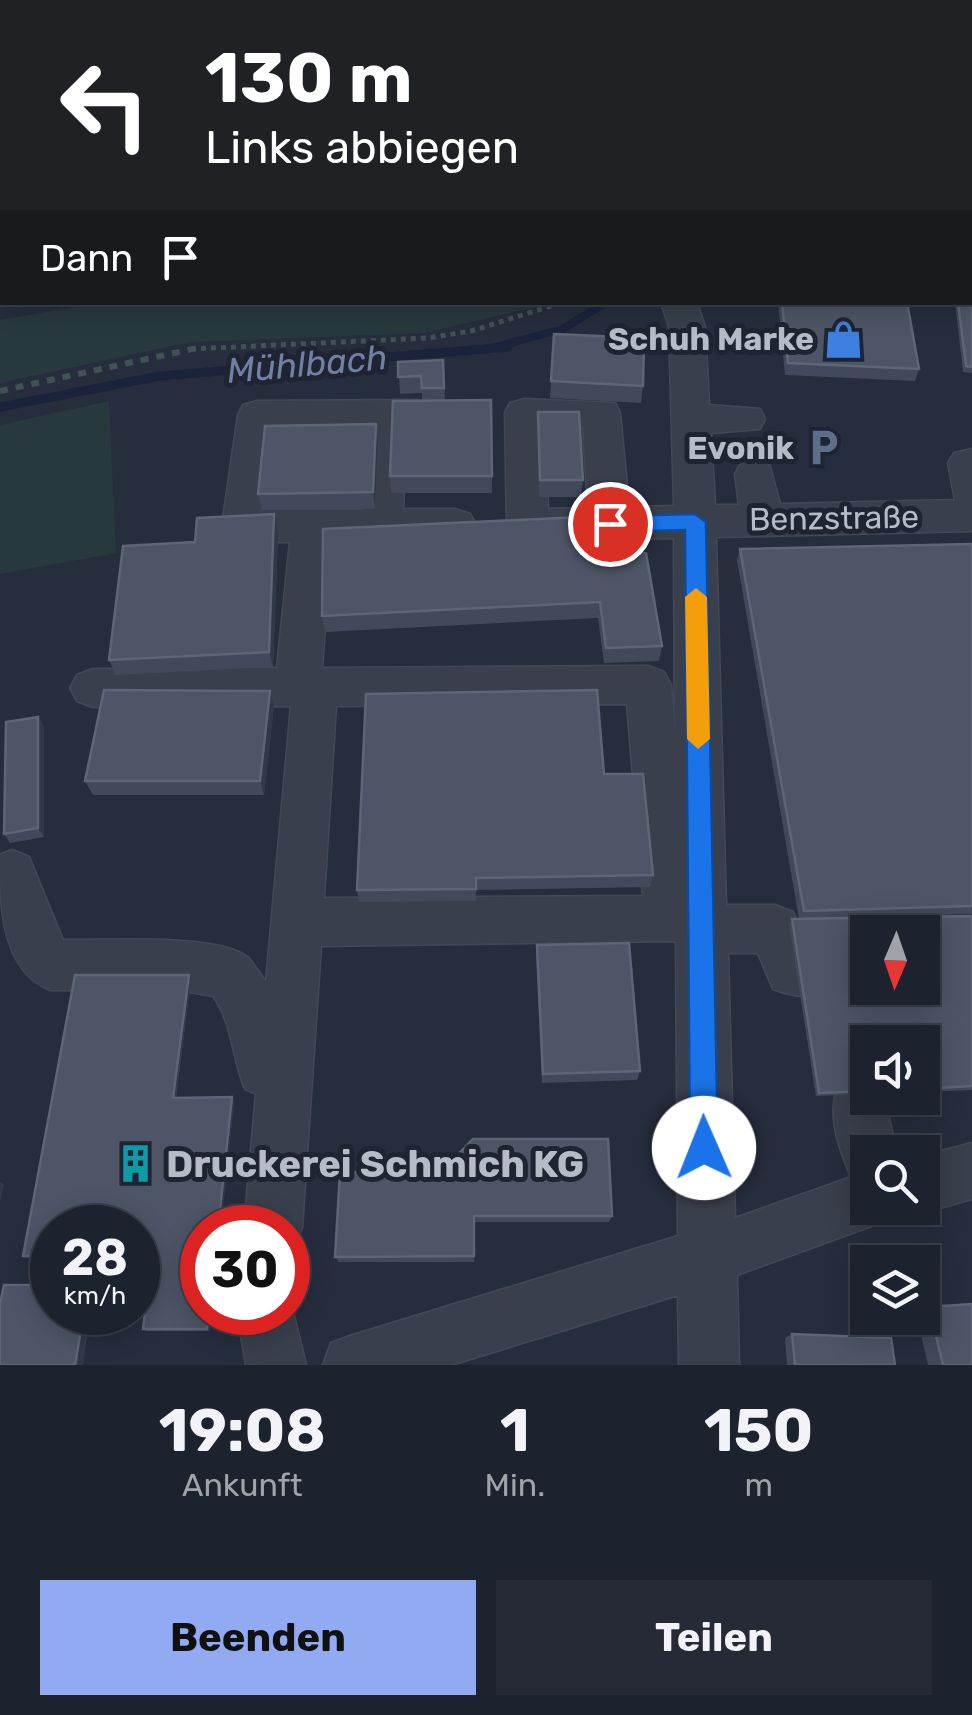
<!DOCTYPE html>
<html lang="de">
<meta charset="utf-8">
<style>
body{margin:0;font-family:Rubik,sans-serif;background:#252a36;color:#f1f3f6;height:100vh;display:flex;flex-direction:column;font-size:38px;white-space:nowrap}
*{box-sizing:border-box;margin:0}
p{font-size:32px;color:#a0a4aa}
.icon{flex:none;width:55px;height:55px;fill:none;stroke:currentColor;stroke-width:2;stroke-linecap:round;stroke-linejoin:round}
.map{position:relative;height:1365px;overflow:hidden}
.details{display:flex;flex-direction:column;background:#1c222e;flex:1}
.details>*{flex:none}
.guide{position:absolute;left:0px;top:0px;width:972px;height:305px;box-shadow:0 5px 25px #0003,0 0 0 2px #3a3f4a;background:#202124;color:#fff;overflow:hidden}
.needle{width:65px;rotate:182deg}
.buttons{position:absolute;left:850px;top:915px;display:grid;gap:20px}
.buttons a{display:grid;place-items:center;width:90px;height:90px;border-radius:0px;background:#1c222e;box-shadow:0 5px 25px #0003,0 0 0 2px #3a3f4a;font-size:50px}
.speed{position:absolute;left:30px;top:1205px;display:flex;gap:20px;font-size:50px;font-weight:700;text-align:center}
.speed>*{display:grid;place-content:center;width:130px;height:130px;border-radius:50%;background:#1c222e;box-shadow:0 5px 25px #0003,0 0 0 2px #3a3f4a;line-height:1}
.speed small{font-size:25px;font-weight:400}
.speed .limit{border:15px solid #d22;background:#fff;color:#111}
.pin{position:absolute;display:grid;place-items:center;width:85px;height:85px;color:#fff;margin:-42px;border:5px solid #fff;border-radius:50%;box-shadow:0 2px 10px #0007}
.me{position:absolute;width:110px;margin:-55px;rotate:359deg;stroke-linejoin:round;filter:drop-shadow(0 0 8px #0008)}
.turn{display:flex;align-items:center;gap:35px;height:210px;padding:0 40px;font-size:45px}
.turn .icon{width:130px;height:130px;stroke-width:2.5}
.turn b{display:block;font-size:70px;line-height:85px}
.then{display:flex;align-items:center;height:95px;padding:0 40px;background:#0003;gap:20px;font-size:38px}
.eta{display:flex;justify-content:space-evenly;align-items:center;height:170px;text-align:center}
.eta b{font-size:60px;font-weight:700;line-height:70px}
.primary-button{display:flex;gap:20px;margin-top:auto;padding:20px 40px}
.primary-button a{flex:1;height:115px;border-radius:0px;background:#91aaf2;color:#111;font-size:40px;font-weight:700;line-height:115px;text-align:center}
.primary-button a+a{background:#252a36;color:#f1f3f6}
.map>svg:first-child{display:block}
.green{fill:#28393e}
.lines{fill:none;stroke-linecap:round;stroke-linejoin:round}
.stream-far1{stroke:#19233b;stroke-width:8}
.stream{stroke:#19233b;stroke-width:9}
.minor-casing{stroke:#434856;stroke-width:3}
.major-casing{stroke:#434856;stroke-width:3}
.path-far1{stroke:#415256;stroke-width:5;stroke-dasharray:5 5;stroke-linecap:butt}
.path{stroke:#415256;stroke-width:6;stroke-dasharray:8 8;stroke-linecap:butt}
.minor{fill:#3a3f4d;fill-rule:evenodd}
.major{fill:#585e6d;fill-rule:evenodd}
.wall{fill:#41495b}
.shaded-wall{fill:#31384a}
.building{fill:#4d5567;stroke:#5e6576;stroke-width:2.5;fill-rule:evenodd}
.route{fill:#1a73e8;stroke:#114b97;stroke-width:2.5}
.slow{fill:#f59e0b}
.labels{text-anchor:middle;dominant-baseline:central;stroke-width:10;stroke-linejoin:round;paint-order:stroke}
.poi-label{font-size:32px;font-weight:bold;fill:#b6bbc8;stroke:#1f2433;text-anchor:end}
.street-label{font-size:32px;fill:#b6bbc8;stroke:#1f2433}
.water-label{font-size:35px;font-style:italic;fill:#7181a5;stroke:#1f2433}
.near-poi-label{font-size:38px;font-weight:bold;fill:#b6bbc8;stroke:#1f2433;text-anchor:start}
</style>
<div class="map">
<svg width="972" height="1365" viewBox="0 0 972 1365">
<rect width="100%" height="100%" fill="#262d3d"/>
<g class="green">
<polygon points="106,302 552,302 553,303 423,333 191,342 0,383 0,320"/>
<polygon points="109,401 116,553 0,574 0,425"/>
</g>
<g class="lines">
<polyline class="stream-far1" points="488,349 563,329 606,302"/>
<polyline class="stream" points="0,407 160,376 508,347"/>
<defs>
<g id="minor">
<rect x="970" y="33" width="2" height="18"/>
<path d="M661 302H697L705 327 709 405 760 409 765 419 760 429 711 433 715 505H739L735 474 741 463 755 459 769 463 780 504 955 500 948 463 954 453 972 449V531L716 537 726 905H775L793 912 807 946 868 944V988H884C853 1000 803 1001 773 989L758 953H728L735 1218 857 1175 849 1172C837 1143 827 1112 839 1083L858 1075 868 1079V1098H884L897 1152H868V1208H893L888 1220 737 1275 739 1365H679L678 1295 451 1365H323L331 1343 353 1335 678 1236 676 941 321 946 302 1228 293 1248 288 1251V1228H244L256 1094 245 1089C232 1058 233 1024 213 996L184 991 50 990C0 969 0 903 0 855L12 850 29 857 63 940C102 941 218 933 247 957 254 963 260 974 266 982L291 706 93 707 77 701 70 688 77 675 93 669 277 668 290 542H243L228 537 222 526 238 415 243 405 257 401 417 400 431 404 436 414 431 424 407 428 403 509H455L470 514 476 525 470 536 455 541 331 542 322 668 648 666 664 672 671 685 675 731 674 538 528 541 513 536 507 525 505 413 510 403 524 399 615 403 620 413 629 507 674 506 669 327ZM544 427H583L588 508 548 509ZM368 428 362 510H265L275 429ZM627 704 643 896 324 898 336 706Z"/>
<polygon points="972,1143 972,1199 922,1213 908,1208 922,1208 922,1156"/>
<polygon points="288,1291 306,1365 246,1365 237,1312 288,1312"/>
</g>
<g id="major">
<rect x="970" y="50" width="2" height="22"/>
<rect x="0" y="160" width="2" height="24"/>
</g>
</defs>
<use href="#minor" class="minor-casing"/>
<use href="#major" class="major-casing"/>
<polyline class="path-far1" points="191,349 428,338 471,331 564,302"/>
<polyline class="path" points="0,391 202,347"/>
<use href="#minor" class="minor"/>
<use href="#major" class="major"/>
</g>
<g class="wall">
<polygon points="972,226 972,373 963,372 955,302 970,302"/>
<polygon points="778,302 907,302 919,369 915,381 785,375"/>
<polygon points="554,334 643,386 641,403 550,398"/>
<polygon points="443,360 445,400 491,400 492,493 391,493 390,476 422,400 422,393 400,394 398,362"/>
<polygon points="538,412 583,480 581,497 539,497"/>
<polygon points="378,441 375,509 262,510 258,494"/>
<polygon points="274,514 278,531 273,667 116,675 109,660"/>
<polygon points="972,544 972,914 799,919 737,560 740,549"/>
<polygon points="608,555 662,646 659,661 604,663 598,618 325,632 322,616"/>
<polygon points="270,691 274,705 264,795 93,795 85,781"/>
<polygon points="38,717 44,727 44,837 10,843 4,834"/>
<polygon points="604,774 653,875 650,887 476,890 476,901 359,902 357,890"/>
<polygon points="972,916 972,1090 922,1092 922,1042 868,1042 868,1094 816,1096 789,924 792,919"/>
<polygon points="537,945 640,1071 637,1080 542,1083 536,957"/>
<polygon points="189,975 191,979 176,1098 232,1097 234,1101 221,1228 202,1228 210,1331 146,1331 143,1329 152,1258 138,1258 138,1228 52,1228 52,1258 27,1258 23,1256"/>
<polygon points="441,1172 612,1216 609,1222 474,1222 474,1262 339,1262 335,1257"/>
<polygon points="929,1307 972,1365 928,1365 917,1318 922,1318 922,1309"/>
<polygon points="792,1334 895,1365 787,1365 785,1338"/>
</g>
<g class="shaded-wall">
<polygon points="376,424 378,441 375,509 373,492"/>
<polygon points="274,514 278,531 273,667 269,652"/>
<polygon points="270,691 274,705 264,795 260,781"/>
<polygon points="38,717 44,727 44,837 38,828"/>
<polygon points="189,975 191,979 175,1101 173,1098"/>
<polygon points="232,1097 234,1101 221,1228 218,1228"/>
<polygon points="0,1182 4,1184 0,1203"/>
<polygon points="84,1312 91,1312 83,1365 75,1365"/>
<polygon points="209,1312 212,1312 210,1331 207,1329"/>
</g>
<g class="building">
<polygon points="970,226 972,226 972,367 966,366 958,302 970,302"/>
<polygon points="782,302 907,302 919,369 788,363"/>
<polygon points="554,334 644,338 643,386 551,381"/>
<polygon points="443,360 444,388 422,388 421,376 398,377 398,362"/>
<polygon points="491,400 492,476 390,476 393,401"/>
<polygon points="538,412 579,412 583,480 540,480"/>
<polygon points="376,424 373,492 258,494 265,426"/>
<polygon points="274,514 269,652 109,660 123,546 195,542 197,518"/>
<polygon points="602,516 608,555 646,553 662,646 606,648 600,602 322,616 323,529"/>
<polygon points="972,544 972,906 804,911 740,549"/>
<polygon points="104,690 270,691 260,781 85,781"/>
<polygon points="597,690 604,774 643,774 653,875 476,878 476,889 357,890 366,694"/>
<polygon points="38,717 38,828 4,834 6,722"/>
<path d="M972 916V1086L922 1089V1042H868V1091L819 1093 792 919ZM868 932H922V988H868Z"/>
<polygon points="629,943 640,1071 543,1074 537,945"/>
<polygon points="75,975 189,975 173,1098 232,1097 218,1228 202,1228 202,1312 209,1312 207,1329 143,1329 152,1256 138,1256 138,1228 52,1228 52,1256 23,1256"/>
<polygon points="473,1139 608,1139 612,1216 474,1216 474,1256 335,1257 340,1172 441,1172"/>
<polygon points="4,1285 52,1285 52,1312 84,1312 75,1365 0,1365 0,1304"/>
<polygon points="972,1304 972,1365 943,1365 929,1307"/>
<polygon points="792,1334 891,1338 895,1365 795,1365"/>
</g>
<polygon class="route" points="695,514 706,522 718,1148 714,1157 704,1162 694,1157 690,1148 685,530 610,532 600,524 610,516"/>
<polygon class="slow" points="696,588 707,597 710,739 698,749 687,739 685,597"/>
<defs>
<symbol id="shop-bare" viewBox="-9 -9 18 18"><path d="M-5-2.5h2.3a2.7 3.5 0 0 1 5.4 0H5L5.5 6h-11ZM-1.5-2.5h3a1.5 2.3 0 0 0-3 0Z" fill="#3f7fe0" stroke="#1f2433" stroke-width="2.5" paint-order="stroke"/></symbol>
<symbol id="parking-bare" viewBox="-9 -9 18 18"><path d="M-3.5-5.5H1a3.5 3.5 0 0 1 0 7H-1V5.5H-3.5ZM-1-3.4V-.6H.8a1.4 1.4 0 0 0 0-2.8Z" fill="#5c6f8a" stroke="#1f2433" stroke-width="2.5" paint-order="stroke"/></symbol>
<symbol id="building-bare" viewBox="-9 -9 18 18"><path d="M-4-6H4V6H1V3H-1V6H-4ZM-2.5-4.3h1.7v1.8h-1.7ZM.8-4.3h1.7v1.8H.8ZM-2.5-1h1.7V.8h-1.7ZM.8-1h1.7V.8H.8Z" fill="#0f9aa8" stroke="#1f2433" stroke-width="2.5" paint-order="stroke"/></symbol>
</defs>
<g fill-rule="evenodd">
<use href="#shop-bare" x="816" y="312" width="55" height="55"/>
<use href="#parking-bare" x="796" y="420" width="55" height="55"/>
<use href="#building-bare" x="108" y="1136" width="55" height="55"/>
</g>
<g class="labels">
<g class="poi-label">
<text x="814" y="339">Schuh Marke</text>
<text x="794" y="448">Evonik</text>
</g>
<g class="street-label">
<text transform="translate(834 518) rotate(-1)">Benzstraße</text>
</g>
<g class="water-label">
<text transform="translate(307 364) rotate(-5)">Mühlbach</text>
</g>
<g class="near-poi-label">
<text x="166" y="1164">Druckerei Schmich KG</text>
</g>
</g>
</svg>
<div class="buttons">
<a><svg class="needle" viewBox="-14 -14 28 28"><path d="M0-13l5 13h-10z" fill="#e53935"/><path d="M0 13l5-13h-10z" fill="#a0a4aa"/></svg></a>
<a><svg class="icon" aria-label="sound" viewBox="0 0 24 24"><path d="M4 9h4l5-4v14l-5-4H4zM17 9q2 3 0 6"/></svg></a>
<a><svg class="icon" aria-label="search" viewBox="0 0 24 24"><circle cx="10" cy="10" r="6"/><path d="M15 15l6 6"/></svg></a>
<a><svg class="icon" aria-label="layers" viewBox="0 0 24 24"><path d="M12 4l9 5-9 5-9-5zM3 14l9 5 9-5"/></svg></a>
</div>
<div class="speed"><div>28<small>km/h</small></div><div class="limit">30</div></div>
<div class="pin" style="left:610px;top:524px;background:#d93025"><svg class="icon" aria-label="arrive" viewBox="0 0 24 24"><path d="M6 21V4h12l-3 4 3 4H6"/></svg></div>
<svg class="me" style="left:704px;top:1148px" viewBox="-20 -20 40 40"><circle r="19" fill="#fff"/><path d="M0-13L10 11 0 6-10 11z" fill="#1a73e8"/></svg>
<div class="guide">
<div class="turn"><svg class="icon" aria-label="left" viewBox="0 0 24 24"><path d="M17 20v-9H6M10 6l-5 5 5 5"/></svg><div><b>130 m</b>Links abbiegen</div></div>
<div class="then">Dann<svg class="icon" aria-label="arrive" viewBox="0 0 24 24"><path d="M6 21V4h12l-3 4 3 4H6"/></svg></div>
</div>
</div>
<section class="details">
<div class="eta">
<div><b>19:08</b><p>Ankunft</p></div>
<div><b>1</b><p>Min.</p></div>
<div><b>150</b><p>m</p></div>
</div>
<div class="primary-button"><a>Beenden</a><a>Teilen</a></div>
</section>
